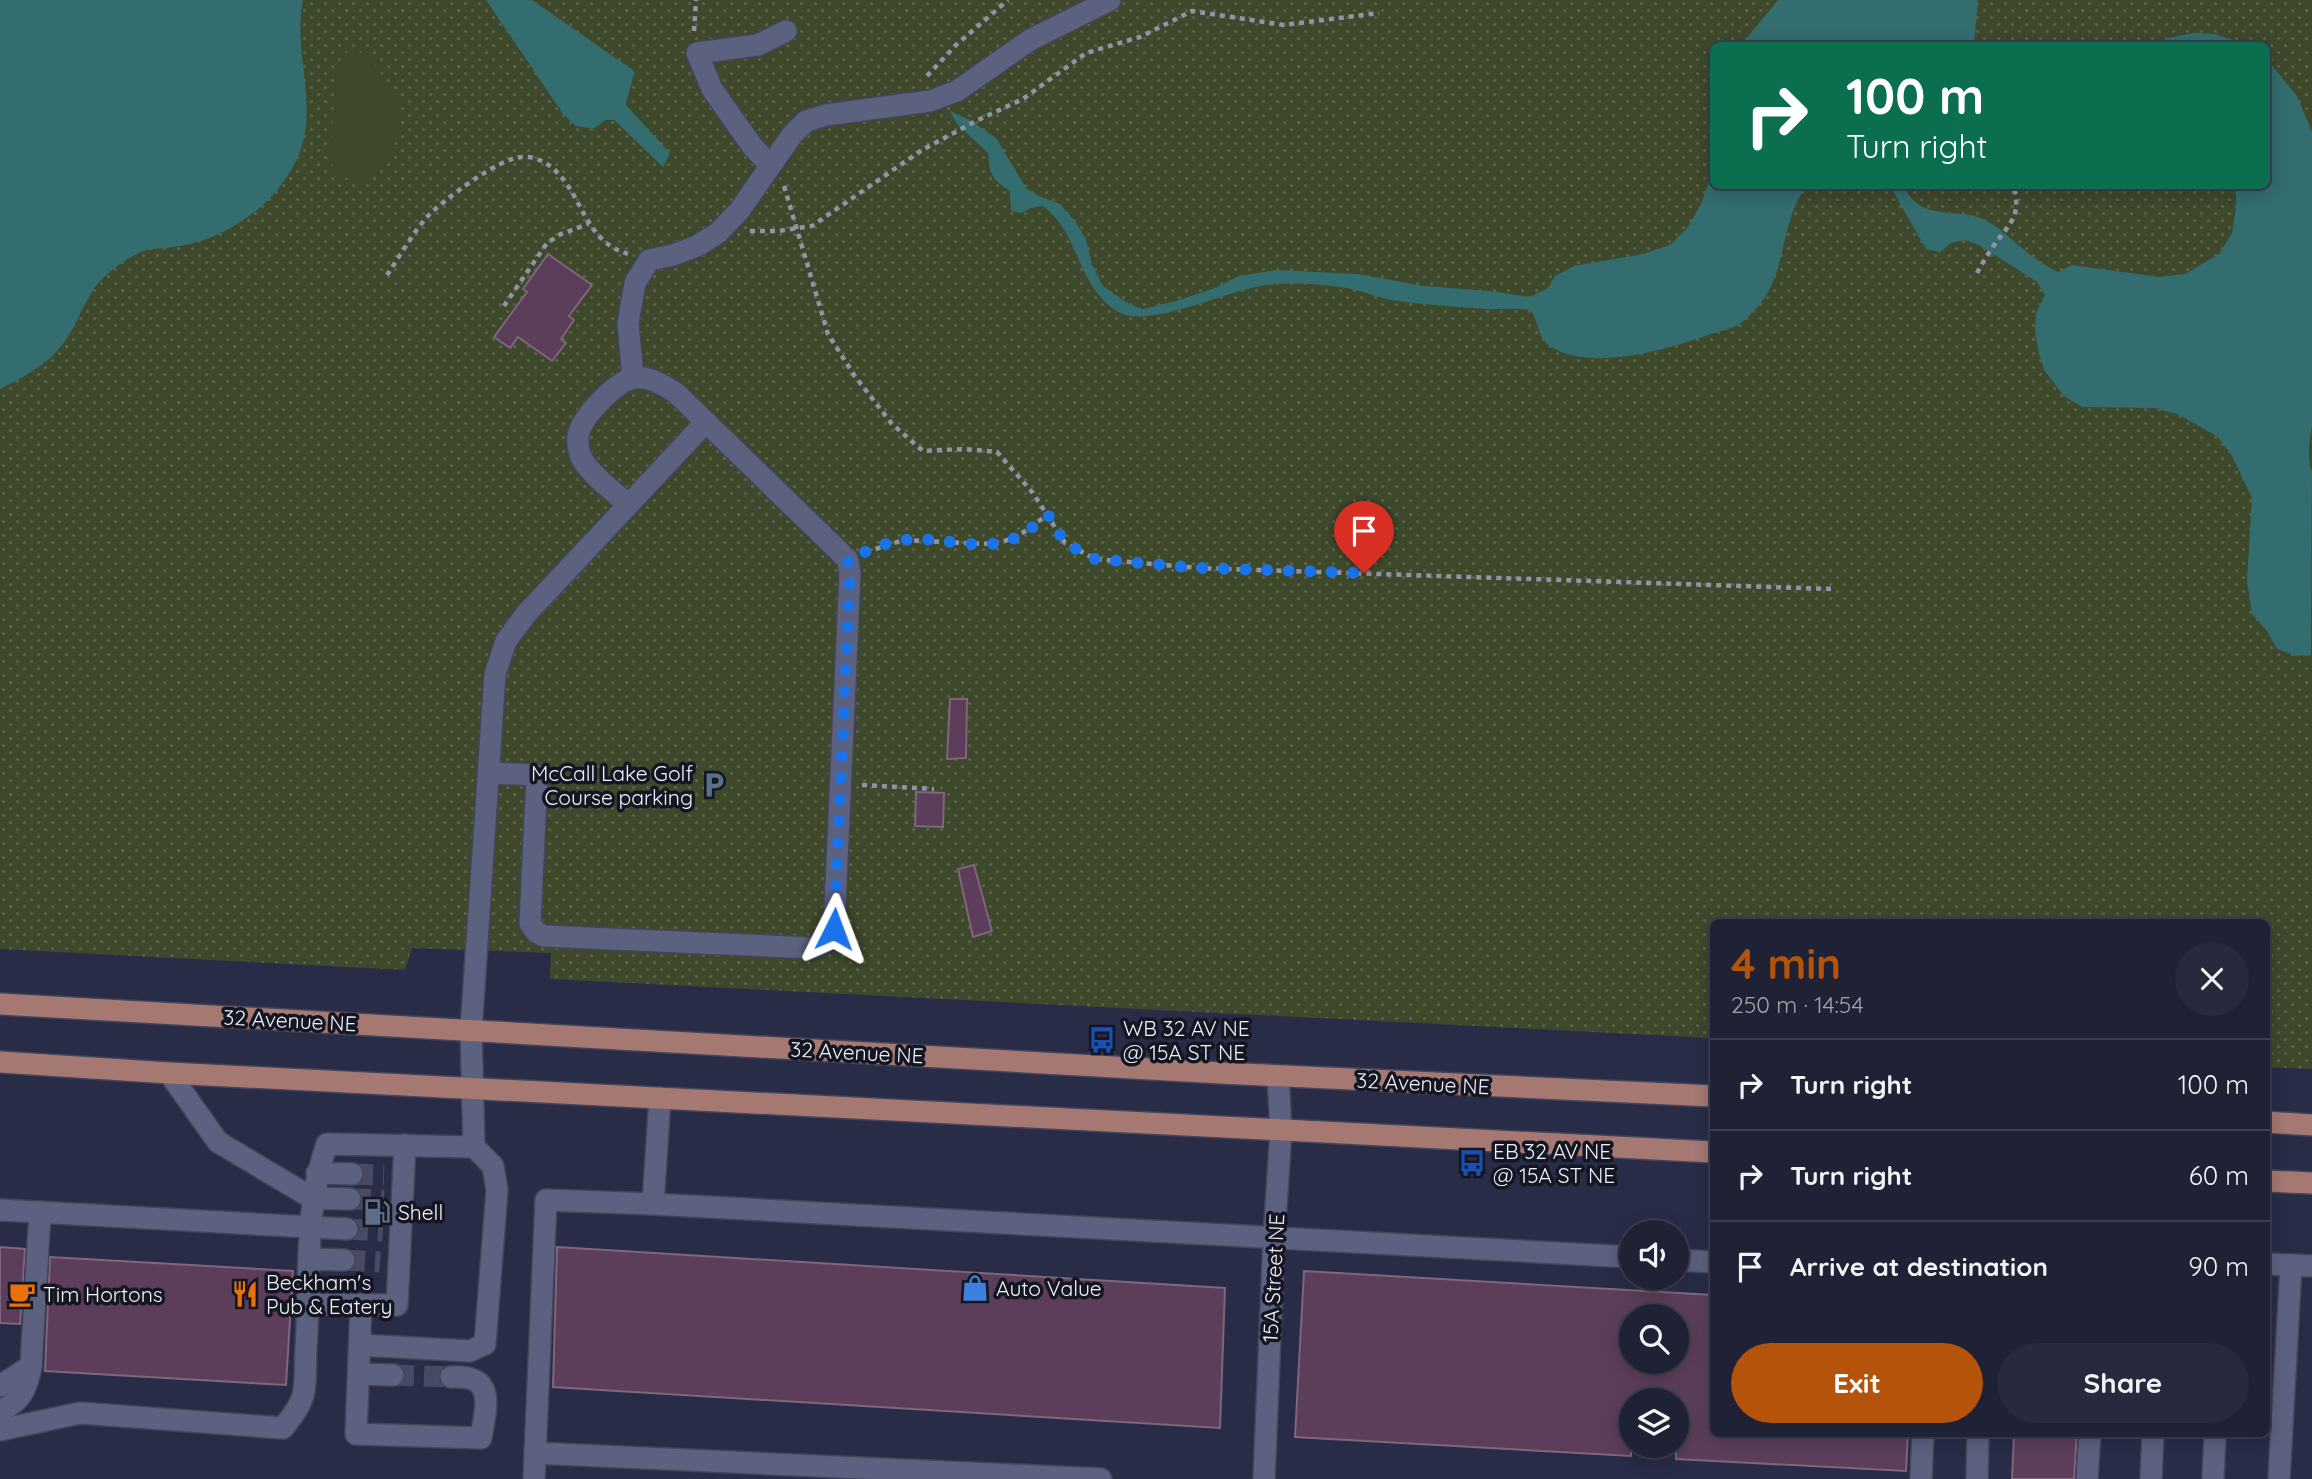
<!DOCTYPE html>
<meta charset="utf-8">
<style>
body{margin:0;font-family:Quicksand,sans-serif;background:#27293d;color:#f1f3f6;height:100vh;display:flex;flex-direction:column;font-size:26px;white-space:nowrap}
*{box-sizing:border-box;margin:0}
p{font-size:23px;color:#a1a3ad}
.icon{flex:none;width:38px;height:38px;fill:none;stroke:currentColor;stroke-width:2;stroke-linecap:round;stroke-linejoin:round}
.map{position:relative;flex:1;overflow:hidden}
.drawer{position:absolute;left:1710px;top:919px;width:560px;height:518px;display:flex;flex-direction:column;background:#1f2135;border-radius:10px;box-shadow:0 4px 18px #0003,0 0 0 2px #3c3e50}
.drawer>*{flex:none}
.guide{position:absolute;left:1710px;top:42px;width:560px;height:147px;border-radius:10px;box-shadow:0 4px 18px #0003,0 0 0 2px #3c3e50;background:#0b6e4f;color:#fff;overflow:hidden}
.buttons{position:absolute;left:1619px;top:1220px;display:grid;gap:14px}
.buttons a{display:grid;place-items:center;width:70px;height:70px;border-radius:50%;background:#1f2135;box-shadow:0 4px 18px #0003,0 0 0 2px #3c3e50;font-size:35px}
.pin{position:absolute;display:grid;place-items:center;width:60px;height:60px;color:#fff;margin:-72px -30px;border-radius:50% 50% 50% 0;rotate:-45deg;box-shadow:0 0 7px #0007}
.pin .icon{rotate:45deg}
.me{position:absolute;width:77px;margin:-38px;rotate:3deg;stroke-linejoin:round;filter:drop-shadow(0 0 5px #0008)}
.turn{display:flex;align-items:center;gap:24px;height:147px;padding:0 21px;font-size:32px}
.turn .icon{width:91px;height:91px;stroke-width:2.5}
.turn b{display:block;font-size:49px;line-height:60px}
.round{display:grid;place-items:center;flex:none;width:74px;height:74px;border-radius:37px;background:#27293d}
.overview{display:flex;align-items:center;justify-content:space-between;height:119px;padding:0 21px}
h1{font-size:42px;font-weight:800;line-height:52px;color:#b45309}
.button{display:flex;gap:14px;margin-top:auto;padding:14px 21px}
.button a{flex:1;height:80px;border-radius:42px;background:#b45309;color:#fff;font-size:28px;font-weight:800;line-height:80px;text-align:center}
.button a+a{background:#27293d;color:#f1f3f6}
ul{padding:0;list-style:none}
li{display:flex;align-items:center;gap:21px;height:91px;padding:0 21px;border-top:2px solid #3c3e50}
li div{flex:1}
li b{display:block;font-size:26px}
li em{font-style:normal}
.map>svg:first-child{display:block}
.green{fill:url(#green-dots);fill-rule:evenodd}
.pitch{fill:#3e482b}
.water{fill:#336d6f}
.building{fill:#5c3e5a;stroke:#7f657d;stroke-width:2;fill-rule:evenodd}
.lines{fill:none;stroke-linecap:round;stroke-linejoin:round}
.minor-tunnel{stroke:#474a62;stroke-width:21;stroke-dasharray:21 10;stroke-linecap:butt}
.minor-casing{stroke:#43455a;stroke-width:24}
.major-casing{stroke:#43455a;stroke-width:24}
.path{stroke:#9194a6;stroke-width:4.5;stroke-dasharray:5 5;stroke-linecap:butt}
.minor{stroke:#5c617f;stroke-width:21}
.major{stroke:#a57872;stroke-width:21}
.route{stroke:#1a73e8;stroke-width:12;stroke-dasharray:0 21.6}
.labels{text-anchor:middle;dominant-baseline:central;stroke-width:7;stroke-linejoin:round;paint-order:stroke}
.poi-label{font-size:21px;fill:#eff1fc;stroke:#141622;text-anchor:start}
.street-label{font-size:21px;fill:#eff1fc;stroke:#141622}
</style>
<div class="map">
<svg width="2312" height="1479" viewBox="0 0 2312 1479">
<defs>
<pattern id="green-dots" width="8" height="8" patternUnits="userSpaceOnUse" patternTransform="scale(1.75)"><rect width="8" height="8" fill="#3e482b"/><path d="M2 2h.1M6 6h.1" fill="none" stroke="#5a634b" stroke-width="1.8" stroke-linecap="round"/></pattern>
</defs>
<rect width="100%" height="100%" fill="#292c47"/>
<path class="green" d="M0 0H2312V1069L2266 1067V922H1713V1038L550 979 551 953 412 948 405 970 0 949ZM1713 46H2266V186H1713Z"/>
<path class="pitch" d="M354 50C366 53 375 65 382 75 403 104 409 125 387 156 378 167 374 175 360 182L340 176 330 162 336 73C339 62 341 52 354 50Z"/>
<g class="water">
<path d="M0 0H303C294 44 312 89 305 133 296 184 251 223 204 240 194 243 183 246 173 247 163 249 150 248 141 252 130 257 119 264 110 272 86 291 83 314 67 338 52 362 25 377 0 389Z"/>
<path d="M486 0H532L633 70C634 84 627 92 626 105L670 153 663 167 614 120H606L593 129 576 126 563 114Z"/>
<polygon points="1778,0 1978,0 1974,45 1741,45"/>
<polygon points="2193,33 2215,34 2249,45 2160,45 2168,38"/>
<path d="M2266 58 2297 96 2312 132V427C2309 441 2307 458 2312 472L2311 655 2296 656 2277 649 2267 631 2252 614 2247 580 2252 498 2231 454 2217 436 2177 414 2155 408 2082 407 2064 396 2044 370 2038 350 2035 330 2036 313 2045 295 2037 282 1979 245 1965 240 1951 243 1940 252 1926 249 1890 186H1904C1919 221 1953 208 1981 218 1996 224 2008 237 2021 247 2032 257 2044 265 2058 272L2072 265 2159 277 2185 274 2219 254 2232 233 2236 208V186H2266Z"/>
<path d="M950 111 970 120 996 138 1026 188 1039 196 1060 204 1075 221 1086 239 1092 265 1103 286 1129 304 1143 309 1176 301 1215 288 1239 276 1276 270 1358 274 1424 286 1490 291 1530 297 1548 288 1555 276 1574 266 1643 254 1670 245 1687 228 1701 204 1710 179 1713 161V186H1807C1780 219 1788 270 1760 304 1755 310 1748 318 1741 323 1733 329 1720 331 1711 334 1669 349 1591 373 1550 346 1538 338 1538 322 1531 310 1516 308 1503 309 1488 309 1459 307 1427 305 1398 301 1380 299 1364 291 1347 288 1322 284 1292 282 1267 285 1230 289 1148 330 1118 312 1076 286 1080 233 1043 206L1031 208 1021 213 1011 211 1010 191C991 179 990 174 988 153L957 124Z"/>
</g>
<g class="building">
<polygon points="548,254 592,285 569,316 574,320 561,339 566,343 552,361 518,337 510,348 494,337 527,292 523,289"/>
<polygon points="950,699 967,699 966,758 947,759"/>
<polygon points="916,792 944,793 943,827 915,826"/>
<polygon points="974,865 992,931 973,937 958,869"/>
<polygon points="0,1247 25,1249 20,1324 0,1323"/>
<polygon points="557,1247 1225,1288 1220,1428 553,1387"/>
<polygon points="50,1257 293,1271 286,1385 45,1371"/>
<path d="M1304 1271 1713 1295V1433H1908L1906 1471 1676 1459V1400H1631V1456L1295 1437ZM1631 1316H1676V1362H1631Z"/>
<polygon points="2014,1433 2077,1433 2074,1479 2012,1479"/>
</g>
<g class="lines">
<g class="minor-tunnel">
<polyline points="352,1174 384,1175"/>
<polyline points="350,1199 384,1200"/>
<polyline points="347,1229 383,1231"/>
<polyline points="344,1260 380,1262"/>
<polyline points="393,1375 451,1377"/>
</g>
<defs>
<g id="minor">
<polyline points="770,165 752,146 712,89 697,53 758,45 786,31"/>
<polyline points="633,378 628,323 635,283 649,260 673,255 697,246 718,233 739,211 792,135 806,121 826,115 930,101 957,91 1030,40 1110,0"/>
<path d="M489 773 537 775 530 923 536 932 544 936 812 948 823 943 834 929 850 573 848 560 676 393C663 385 647 374 631 379 615 383 588 412 581 427 577 435 577 445 580 454 585 471 615 492 628 505"/>
<polyline points="169,1073 218,1142 312,1198 350,1199"/>
<polyline points="317,1173 352,1174"/>
<polyline points="653,1204 660,1098"/>
<polyline points="0,1210 347,1229"/>
<polyline points="309,1259 344,1260"/>
<polyline points="1676,1260 1713,1262"/>
<polyline points="2266,1264 2312,1266"/>
<polyline points="309,1304 397,1305 405,1145"/>
<path d="M361 1305 356 1434 481 1438C483 1421 494 1389 474 1380 467 1376 458 1377 451 1377"/>
<polyline points="360,1345 470,1351 485,1344 497,1190 493,1166 474,1147 471,1031 495,674 506,641 526,614 706,422"/>
<polyline points="359,1374 393,1375"/>
<polyline points="0,1386 31,1366"/>
<path d="M0 1411C21 1402 27 1388 31 1366L40 1212"/>
<path d="M0 1430 80 1413 283 1428C289 1420 297 1411 301 1401 307 1389 305 1362 306 1348 311 1278 303 1211 327 1144L474 1147"/>
<polyline points="535,1453 1101,1479"/>
<polyline points="534,1479 546,1200 653,1204 1631,1257"/>
<polyline points="1264,1479 1274,1238 1281,1130 1278,1076"/>
<polyline points="1921,1479 1923,1433"/>
<polyline points="1977,1479 1978,1433"/>
<polyline points="2087,1479 2090,1433"/>
<polyline points="2151,1479 2153,1433"/>
<polyline points="2213,1479 2215,1433"/>
<polyline points="2279,1479 2291,1265"/>
</g>
<g id="major">
<polyline points="0,1004 1221,1073 1713,1096"/>
<polyline points="0,1062 169,1073 1713,1152"/>
<polyline points="2266,1122 2312,1125"/>
<polyline points="2266,1181 2312,1183"/>
</g>
</defs>
<use href="#minor" class="minor-casing"/>
<use href="#major" class="major-casing"/>
<g class="path">
<polyline points="694,31 696,0"/>
<polyline points="927,76 956,45 1008,0"/>
<polyline points="784,186 828,334 854,375 892,424 923,451 965,449 997,452 1033,493 1065,543 1095,559 1199,568 1831,589"/>
<polyline points="750,231 778,231 812,226 922,150 978,120 1023,99 1086,53 1140,37 1192,11 1284,25 1379,13"/>
<path d="M1977 273C1984 260 1992 247 2001 236 2016 217 2019 211 2014 186"/>
<path d="M387 275C400 256 412 234 427 217 442 201 500 157 522 157 541 156 555 168 566 183 585 210 591 243 628 254"/>
<polyline points="504,306 547,243 561,234 588,224"/>
<polyline points="866,552 904,540 983,544 1001,542 1017,537 1047,515"/>
<polyline points="862,785 934,789"/>
</g>
<use href="#minor" class="minor"/>
<use href="#major" class="major"/>
</g>
<g class="lines">
<path class="route" d="M834 929 850 573 848 560C865 552 884 542 904 540 940 535 982 554 1017 537 1027 533 1038 522 1048 515L1065 543 1095 559 1199 568 1364 573"/>
</g>
<defs>
<symbol id="parking-bare" viewBox="-9 -9 18 18"><path d="M-3.5-5.5H1a3.5 3.5 0 0 1 0 7H-1V5.5H-3.5ZM-1-3.4V-.6H.8a1.4 1.4 0 0 0 0-2.8Z" fill="#5c6f8a" stroke="#141622" stroke-width="2.5" paint-order="stroke"/></symbol>
<symbol id="bus-bare" viewBox="-9 -9 18 18"><path d="M-5-6H5V4H4V6H2V4H-2V6H-4V4H-5ZM-3.5-4V0h7V-4ZM-3.5 1.2v1.5H-2V1.2ZM2 1.2v1.5H3.5V1.2Z" fill="#1a4fb4" stroke="#141622" stroke-width="2.5" paint-order="stroke"/></symbol>
<symbol id="fuel-bare" viewBox="-9 -9 18 18"><path d="M-5.5-6h7V0h2V4h1.3V-2.5L3-4.5l.8-.8L6-3V5H2.5V1h-1V6h-7ZM-4.2-4.7v3.2H.2V-4.7Z" fill="#5c6f8a" stroke="#141622" stroke-width="2.5" paint-order="stroke"/></symbol>
<symbol id="shop-bare" viewBox="-9 -9 18 18"><path d="M-5-2.5h2.3a2.7 3.5 0 0 1 5.4 0H5L5.5 6h-11ZM-1.5-2.5h3a1.5 2.3 0 0 0-3 0Z" fill="#3f7fe0" stroke="#141622" stroke-width="2.5" paint-order="stroke"/></symbol>
<symbol id="cafe-bare" viewBox="-9 -9 18 18"><path d="M-5.5-4.5H6V0H3Q3 3.5 0 3.5H-2.5Q-5.5 3.5-5.5 0ZM3-3.2v2h1.7v-2ZM-6 4.5H4V6H-6Z" fill="#e8710a" stroke="#141622" stroke-width="2.5" paint-order="stroke"/></symbol>
<symbol id="restaurant-bare" viewBox="-9 -9 18 18"><path d="M-5-6h1v4h1v-4h1v4h1v-4h1v5L-1.5 .5V6h-2V.5L-5-1ZM5-6V6H3V1.5H1.5Q1.5-4 5-6Z" fill="#e8710a" stroke="#141622" stroke-width="2.5" paint-order="stroke"/></symbol>
</defs>
<g fill-rule="evenodd">
<use href="#parking-bare" x="695" y="766" width="38" height="38"/>
<use href="#bus-bare" x="1083" y="1021" width="38" height="38"/>
<use href="#bus-bare" x="1453" y="1144" width="38" height="38"/>
<use href="#fuel-bare" x="358" y="1193" width="38" height="38"/>
<use href="#shop-bare" x="956" y="1269" width="38" height="38"/>
<use href="#cafe-bare" x="3" y="1275" width="38" height="38"/>
<use href="#restaurant-bare" x="226" y="1275" width="38" height="38"/>
</g>
<g class="labels">
<g class="poi-label">
<text x="693" y="773" text-anchor="end">McCall Lake Golf<tspan x="693" dy="24">Course parking</tspan></text>
<text x="1123" y="1028">WB 32 AV NE<tspan x="1123" dy="24">@ 15A ST NE</tspan></text>
<text x="1493" y="1151">EB 32 AV NE<tspan x="1493" dy="24">@ 15A ST NE</tspan></text>
<text x="398" y="1212">Shell</text>
<text x="266" y="1282">Beckham's<tspan x="266" dy="24">Pub &amp; Eatery</tspan></text>
<text x="996" y="1288">Auto Value</text>
<text x="43" y="1294">Tim Hortons</text>
</g>
<g class="street-label">
<text transform="translate(290 1020) rotate(3)">32 Avenue NE</text>
<text transform="translate(857 1052) rotate(3)">32 Avenue NE</text>
<text transform="translate(1423 1083) rotate(3)">32 Avenue NE</text>
<text transform="translate(1273 1278) rotate(-87)">15A Street NE</text>
</g>
</g>
</svg>
<div class="buttons">
<a><svg class="icon" aria-label="sound" viewBox="0 0 24 24"><path d="M4 9h4l5-4v14l-5-4H4zM17 9q2 3 0 6"/></svg></a>
<a><svg class="icon" aria-label="search" viewBox="0 0 24 24"><circle cx="10" cy="10" r="6"/><path d="M15 15l6 6"/></svg></a>
<a><svg class="icon" aria-label="layers" viewBox="0 0 24 24"><path d="M12 4l9 5-9 5-9-5zM3 14l9 5 9-5"/></svg></a>
</div>
<div class="pin" style="left:1364px;top:573px;background:#d93025"><svg class="icon" aria-label="arrive" viewBox="0 0 24 24"><path d="M6 21V4h12l-3 4 3 4H6"/></svg></div>
<svg class="me" style="left:834px;top:929px" viewBox="-20 -20 40 40"><path d="M0-17L14 15 0 8-14 15z" fill="#1a73e8" stroke="#fff" stroke-width="4"/></svg>
<div class="guide">
<div class="turn"><svg class="icon" aria-label="right" viewBox="0 0 24 24"><path d="M7 20v-9h11M14 6l5 5-5 5"/></svg><div><b>100 m</b>Turn right</div></div>
</div>
<section class="drawer">
<div class="overview"><div><h1>4 min</h1><p>250 m · 14:54</p></div><a class="round"><svg class="icon" aria-label="close" viewBox="0 0 24 24"><path d="M6 6l12 12M18 6L6 18"/></svg></a></div>
<ul>
<li><svg class="icon" aria-label="right" viewBox="0 0 24 24"><path d="M7 20v-9h11M14 6l5 5-5 5"/></svg><div><b>Turn right</b></div><em>100 m</em></li>
<li><svg class="icon" aria-label="right" viewBox="0 0 24 24"><path d="M7 20v-9h11M14 6l5 5-5 5"/></svg><div><b>Turn right</b></div><em>60 m</em></li>
<li><svg class="icon" aria-label="arrive" viewBox="0 0 24 24"><path d="M6 21V4h12l-3 4 3 4H6"/></svg><div><b>Arrive at destination</b></div><em>90 m</em></li>
</ul>
<div class="button"><a>Exit</a><a>Share</a></div>
</section>
</div>
